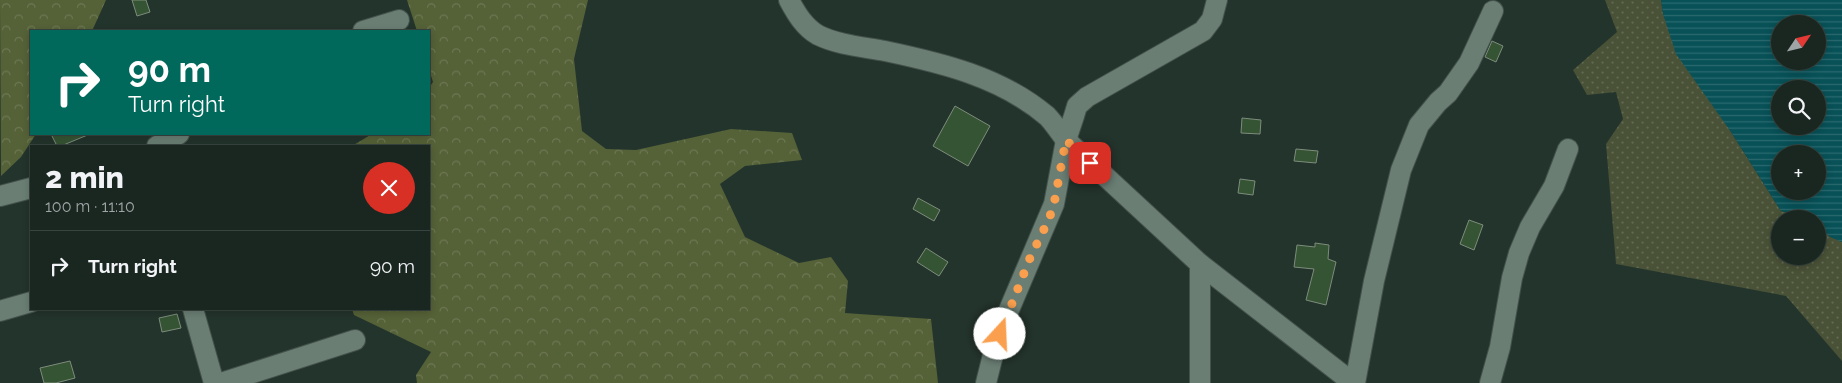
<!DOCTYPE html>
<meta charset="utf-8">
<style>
body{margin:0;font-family:Raleway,sans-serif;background:#232f2a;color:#f1f3f6;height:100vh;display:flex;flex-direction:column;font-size:19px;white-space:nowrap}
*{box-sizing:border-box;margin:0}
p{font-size:16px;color:#9fa5a5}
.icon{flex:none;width:28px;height:28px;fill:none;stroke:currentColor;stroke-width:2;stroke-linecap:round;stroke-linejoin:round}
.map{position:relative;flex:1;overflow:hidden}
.side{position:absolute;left:30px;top:145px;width:400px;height:165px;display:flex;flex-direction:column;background:#1a2721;border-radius:0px;box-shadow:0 2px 8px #0003,0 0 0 1px #38443f}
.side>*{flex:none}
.hud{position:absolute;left:30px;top:30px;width:400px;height:105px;border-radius:0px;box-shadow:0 2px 8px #0003,0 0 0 1px #38443f;background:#00695c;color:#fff;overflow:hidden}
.needle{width:32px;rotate:55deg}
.tools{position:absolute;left:1771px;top:15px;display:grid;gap:10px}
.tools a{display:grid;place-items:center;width:55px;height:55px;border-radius:50%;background:#1a2721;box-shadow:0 2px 8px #0003,0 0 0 1px #38443f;font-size:25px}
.pin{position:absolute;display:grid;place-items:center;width:42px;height:42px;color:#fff;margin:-21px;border-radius:10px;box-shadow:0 2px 8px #0006}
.me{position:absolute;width:55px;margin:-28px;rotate:20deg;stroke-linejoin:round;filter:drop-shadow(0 0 4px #0008)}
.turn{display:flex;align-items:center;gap:18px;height:105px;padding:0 15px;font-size:22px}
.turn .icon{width:65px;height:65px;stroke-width:2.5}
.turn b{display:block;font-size:35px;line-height:42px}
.round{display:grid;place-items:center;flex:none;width:52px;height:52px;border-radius:26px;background:#232f2a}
.head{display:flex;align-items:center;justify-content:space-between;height:85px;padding:0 15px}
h1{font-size:30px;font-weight:800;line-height:38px}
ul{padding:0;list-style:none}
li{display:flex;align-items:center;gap:15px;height:70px;padding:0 15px;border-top:1px solid #38443f}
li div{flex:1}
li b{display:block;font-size:19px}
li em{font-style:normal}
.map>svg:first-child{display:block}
.grass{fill:url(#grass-dots)}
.forest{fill:url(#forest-crowns)}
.water{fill:url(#water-rules);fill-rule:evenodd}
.building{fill:#355433;stroke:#7e8c7d}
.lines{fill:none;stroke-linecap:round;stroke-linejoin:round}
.minor-casing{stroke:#43524b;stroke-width:22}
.minor{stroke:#6a7e74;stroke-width:20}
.route{stroke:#fa9f4e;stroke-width:9;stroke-dasharray:0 16.2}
</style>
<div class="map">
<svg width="1842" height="383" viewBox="0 0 1842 383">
<defs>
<pattern id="grass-dots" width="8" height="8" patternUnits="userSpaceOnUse" patternTransform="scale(1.25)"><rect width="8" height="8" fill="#495136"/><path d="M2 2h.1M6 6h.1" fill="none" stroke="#636a53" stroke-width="1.8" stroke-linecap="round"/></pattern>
<pattern id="forest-crowns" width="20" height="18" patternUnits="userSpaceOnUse" patternTransform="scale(1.25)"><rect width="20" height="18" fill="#556137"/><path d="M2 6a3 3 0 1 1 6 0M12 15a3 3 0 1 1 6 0" fill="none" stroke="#6d7854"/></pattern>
<pattern id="water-rules" width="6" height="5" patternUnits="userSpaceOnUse" patternTransform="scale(1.25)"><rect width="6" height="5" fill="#075157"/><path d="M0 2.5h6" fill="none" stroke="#2b6a6f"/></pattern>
</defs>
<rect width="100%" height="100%" fill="#23342c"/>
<polygon class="grass" points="1605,0 1661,0 1663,14 1731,132 1781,211 1810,219 1780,219 1780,256 1818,256 1818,226 1830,236 1842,242 1842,361 1786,296 1616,264 1606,144 1623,119 1616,92 1587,95 1573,70 1617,32"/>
<g class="forest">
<polygon points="0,0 106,0 92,31 31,31 31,134 36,134 21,157 1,176"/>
<polygon points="407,0 588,0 574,59 582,131 606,149 636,150 731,129 792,133 802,160 745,166 720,184 745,237 799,263 831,257 848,281 845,313 931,319 938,383 417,383 416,375 431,352 354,315 352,309 429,309 429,146 352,146 372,134 429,134 429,88 433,82 429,69 429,31 417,31"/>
</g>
<path class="water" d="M1661 0H1842V242L1830 237 1818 226V219H1810L1781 211 1731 132 1676 54 1663 14ZM1780 24H1818V61H1780ZM1780 89H1818V126H1780ZM1780 154H1818V191H1780Z"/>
<g class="building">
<polygon points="132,0 146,0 150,12 137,16"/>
<polygon points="1492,41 1503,46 1496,62 1485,57"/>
<polygon points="955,106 990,126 968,166 933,146"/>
<polygon points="1242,118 1261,120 1260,134 1241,133"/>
<polygon points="51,134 90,134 61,146 57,146"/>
<polygon points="1296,149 1318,151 1316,163 1294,161"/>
<polygon points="1240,179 1255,181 1253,195 1238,193"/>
<polygon points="918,198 940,210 934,221 913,209"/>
<polygon points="1469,220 1483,225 1474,250 1460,244"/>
<polygon points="1315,243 1329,245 1328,259 1336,262 1326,305 1306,300 1314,269 1294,267 1297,245 1315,247"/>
<polygon points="926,248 948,262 939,276 917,262"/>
<polygon points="177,314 181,328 162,332 159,318"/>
<polygon points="70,361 75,378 56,383 44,383 40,368"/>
</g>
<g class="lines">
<defs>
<g id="minor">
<path d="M789 0C796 13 804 27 818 35 838 45 864 47 885 51 942 63 1001 77 1047 116 1054 123 1060 133 1066 140L1200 264 1353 383"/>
<polyline points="363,31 399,20"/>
<polyline points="157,146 179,134"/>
<polyline points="0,196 31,188"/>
<polyline points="1200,264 1200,383"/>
<polyline points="193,309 214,383"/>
<polyline points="0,311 31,302"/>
<polyline points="221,383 355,340"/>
<polyline points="986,383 994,351 1006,317 1054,204 1066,140 1074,116 1077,106 1087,97 1203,31 1212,19 1217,0"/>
<polyline points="1355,383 1374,281 1401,170 1419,125 1438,102 1448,93 1469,63 1493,11"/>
<polyline points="1490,383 1500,347 1512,278 1519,253 1530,227 1554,186 1568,149"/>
</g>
</defs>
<use href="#minor" class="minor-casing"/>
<use href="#minor" class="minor"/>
</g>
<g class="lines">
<polyline class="route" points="1000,334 1030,258 1049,219 1054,204 1066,140 1090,163"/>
</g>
</svg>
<div class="tools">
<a><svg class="needle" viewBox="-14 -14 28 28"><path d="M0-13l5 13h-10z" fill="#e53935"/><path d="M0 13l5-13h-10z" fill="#9fa5a5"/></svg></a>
<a><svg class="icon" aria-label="search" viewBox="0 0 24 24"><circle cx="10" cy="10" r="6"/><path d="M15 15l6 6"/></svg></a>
<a>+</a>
<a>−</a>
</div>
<div class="pin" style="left:1090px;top:163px;background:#d93025"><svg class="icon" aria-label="arrive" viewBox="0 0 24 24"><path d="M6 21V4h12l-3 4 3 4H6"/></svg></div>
<svg class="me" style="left:1000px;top:334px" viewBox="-20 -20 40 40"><circle r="19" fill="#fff"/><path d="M0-13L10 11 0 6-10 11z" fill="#fa9f4e"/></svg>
<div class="hud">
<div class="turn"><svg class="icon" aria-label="right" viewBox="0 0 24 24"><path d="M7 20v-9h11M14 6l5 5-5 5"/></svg><div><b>90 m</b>Turn right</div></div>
</div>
<section class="side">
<div class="head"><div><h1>2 min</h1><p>100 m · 11:10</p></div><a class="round" style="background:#d93025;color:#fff"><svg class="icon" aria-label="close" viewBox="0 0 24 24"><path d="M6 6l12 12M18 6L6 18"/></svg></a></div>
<ul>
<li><svg class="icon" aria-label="right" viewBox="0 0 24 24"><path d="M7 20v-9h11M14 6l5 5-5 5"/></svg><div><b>Turn right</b></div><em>90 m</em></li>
</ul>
</section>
</div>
